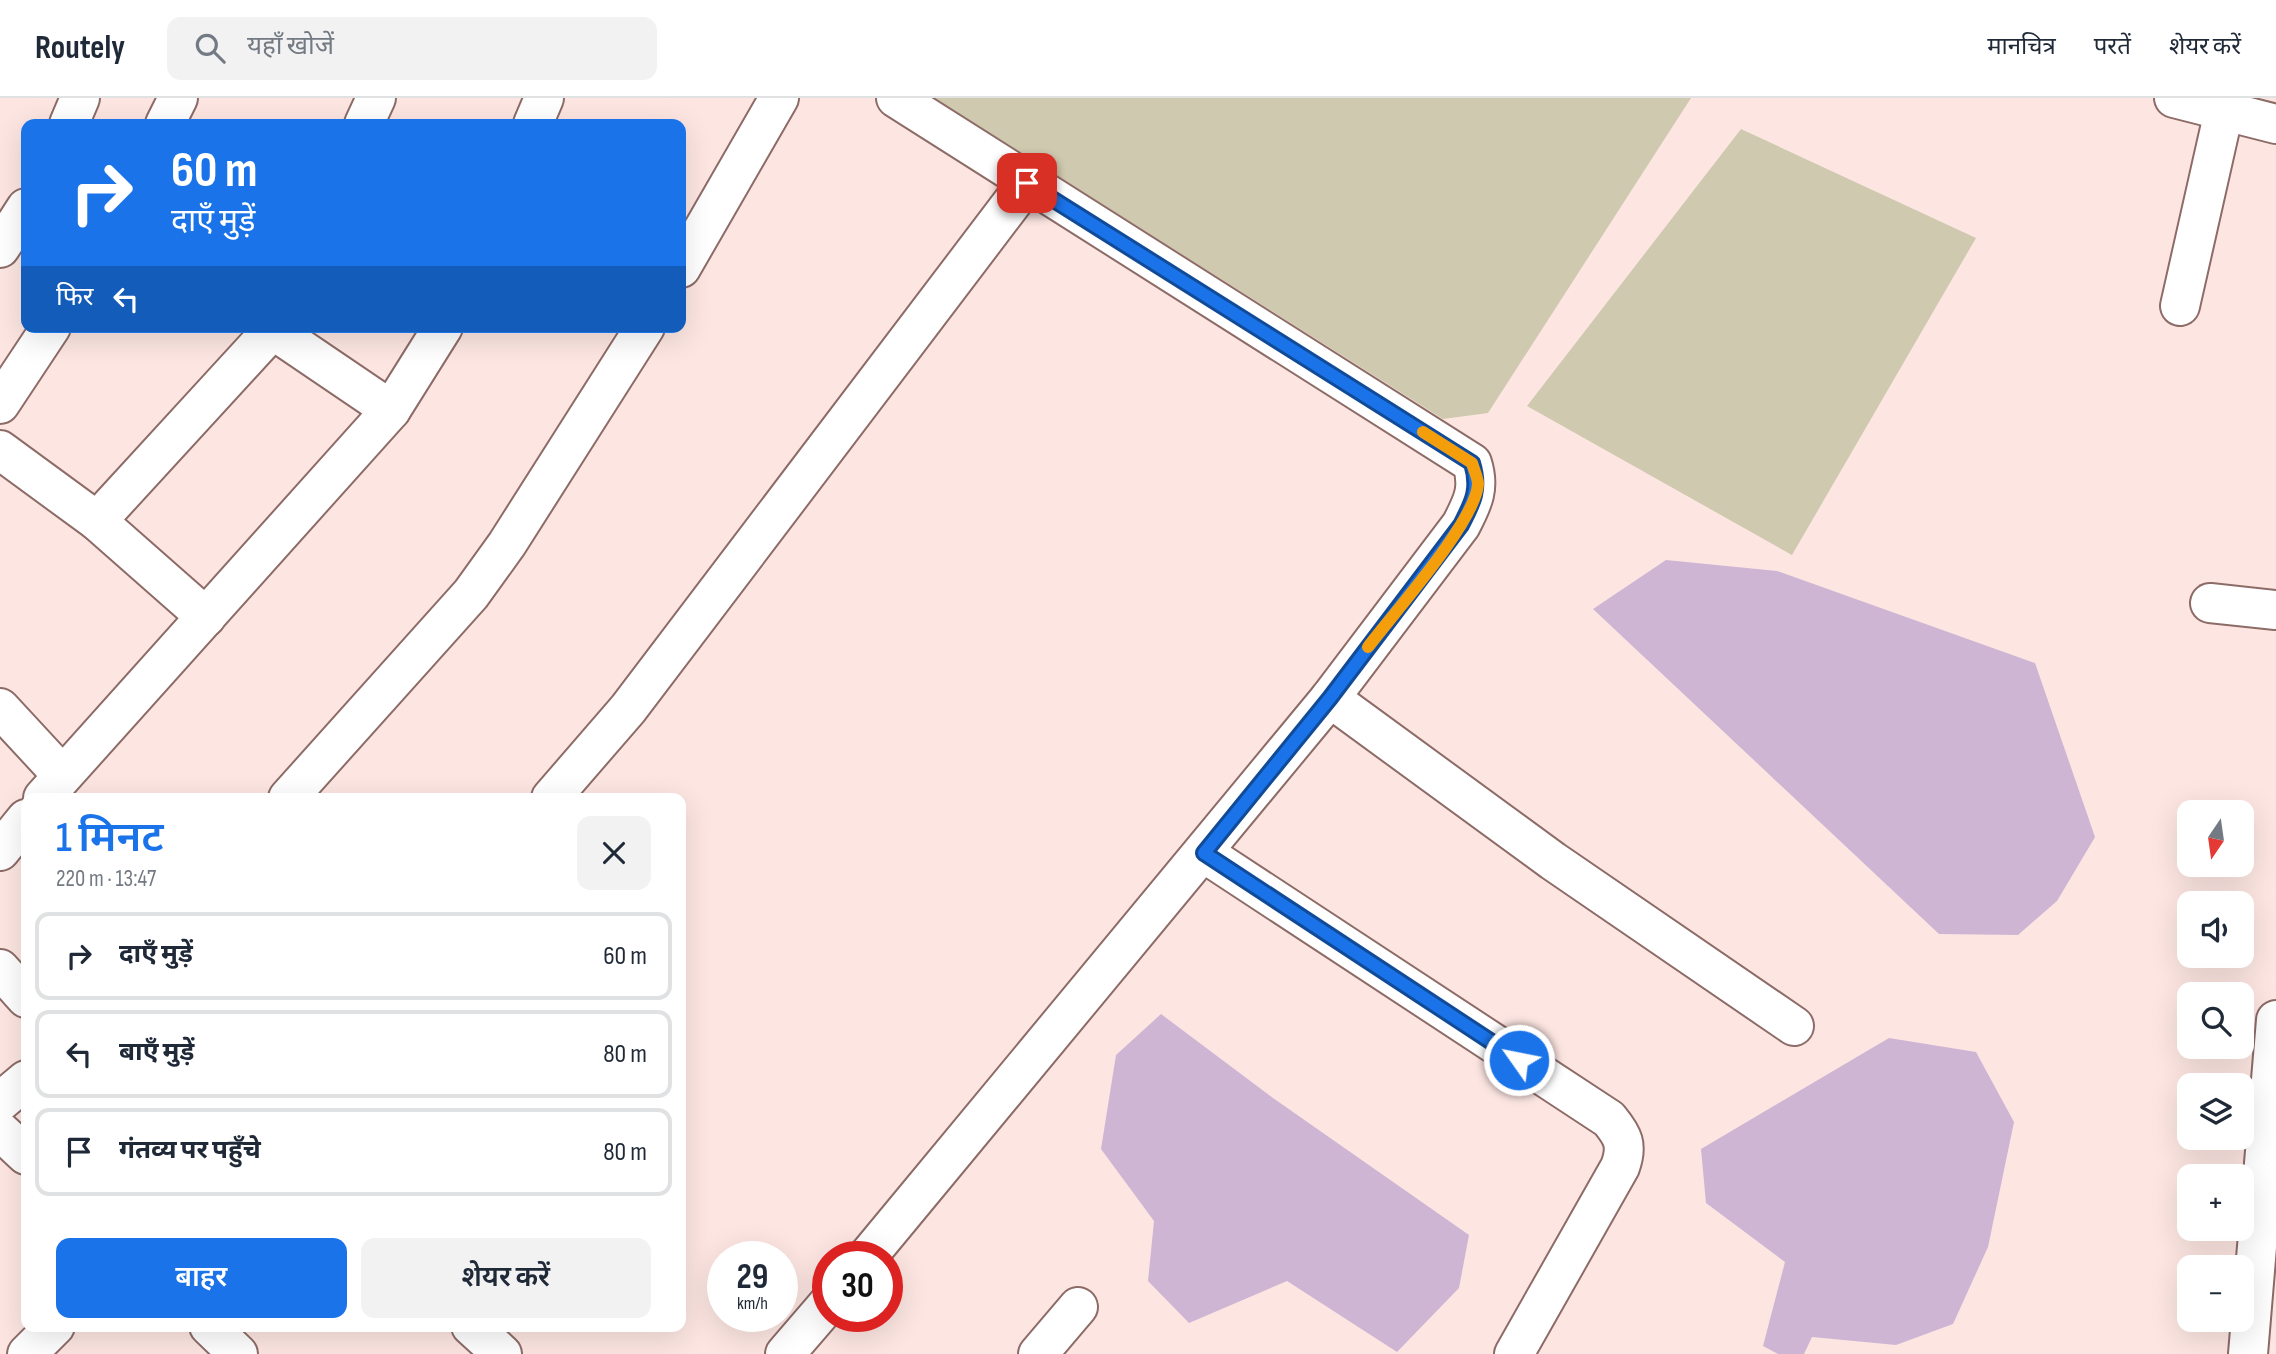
<!DOCTYPE html>
<html lang="hi">
<meta charset="utf-8">
<style>
body{margin:0;font-family:"Sofia Sans Condensed","Noto Sans Devanagari",sans-serif;background:#f2f2f3;color:#1f2937;height:100vh;display:flex;flex-direction:column;font-size:26px;white-space:nowrap}
*{box-sizing:border-box;margin:0}
p{font-size:23px;color:#747a83}
.icon{flex:none;width:38px;height:38px;fill:none;stroke:currentColor;stroke-width:2;stroke-linecap:round;stroke-linejoin:round}
.map{position:relative;flex:1;overflow:hidden}
.sheet{position:absolute;left:21px;top:695px;width:665px;height:539px;display:flex;flex-direction:column;background:#fff;border-radius:14px;box-shadow:0 7px 28px #0002}
.sheet>*{flex:none}
.hud{position:absolute;left:21px;top:21px;width:665px;height:214px;border-radius:14px;box-shadow:0 7px 28px #0002;background:#1a73e8;color:#fff;overflow:hidden}
.needle{width:46px;rotate:193deg}
.fabs{position:absolute;left:2177px;top:702px;display:grid;gap:14px}
.fabs a{display:grid;place-items:center;width:77px;height:77px;border-radius:14px;background:#fff;box-shadow:0 7px 28px #0002;font-size:35px}
.speed{position:absolute;left:707px;top:1143px;display:flex;gap:14px;font-size:35px;font-weight:700;text-align:center}
.speed>*{display:grid;place-content:center;width:91px;height:91px;border-radius:50%;background:#fff;box-shadow:0 7px 28px #0002;line-height:1}
.speed small{font-size:18px;font-weight:400}
.speed .limit{border:10px solid #d22;background:#fff;color:#111}
.pin{position:absolute;display:grid;place-items:center;width:60px;height:60px;color:#fff;margin:-30px;border-radius:14px;box-shadow:0 4px 10px #0006}
.me{position:absolute;width:77px;margin:-38px;rotate:303deg;stroke-linejoin:round;filter:drop-shadow(0 0 5px #0008)}
.turn{display:flex;align-items:center;gap:24px;height:147px;padding:0 35px;font-size:32px}
.turn .icon{width:91px;height:91px;stroke-width:2.5}
.turn b{display:block;font-size:49px;line-height:60px}
.then{display:flex;align-items:center;height:66px;padding:0 35px;background:#0003;gap:14px;font-size:26px}
.round{display:grid;place-items:center;flex:none;width:74px;height:74px;border-radius:14px;background:#f2f2f3}
.head{display:flex;align-items:center;justify-content:space-between;height:119px;padding:0 35px}
h1{font-size:42px;font-weight:600;line-height:52px;color:#1a73e8}
.button{display:flex;gap:14px;margin-top:auto;padding:14px 35px}
.button a{flex:1;height:80px;border-radius:14px;background:#1a73e8;color:#fff;font-size:28px;font-weight:600;line-height:80px;text-align:center}
.button a+a{background:#f2f2f3;color:#1f2937}
ul{padding:0;list-style:none}
li{display:flex;align-items:center;gap:21px;height:88px;margin:0 14px 10px;padding:0 21px;border:4px solid #e0e1e3;border-radius:14px}
li div{flex:1}
li b{display:block;font-size:26px}
li em{font-style:normal}
header{display:flex;align-items:center;gap:42px;box-sizing:border-box;height:98px;padding:0 35px;background:#fff;border-bottom:2px solid #e0e1e3}
header strong{font-size:33px}
nav{display:flex;gap:38px;margin-inline-start:auto;font-size:24px}
.search{width:490px;height:63px;background:#f2f2f3;display:flex;align-items:center;gap:18px;box-sizing:border-box;padding:0 24px;border-radius:14px;color:#747a83;font-size:26px}
.map>svg:first-child{display:block}
.green{fill:#cfc9af}
.water{fill:#ceb5d4}
.lines{fill:none;stroke-linecap:round;stroke-linejoin:round}
.minor-casing{stroke:#8d6b67;stroke-width:42}
.minor{stroke:#fff;stroke-width:38}
.route-casing{stroke:#114b97;stroke-width:18}
.route{stroke:#1a73e8;stroke-width:12}
.slow{stroke:#f59e0b;stroke-width:12}
</style>
<header>
<strong>Routely</strong>
<div class="search"><svg class="icon" aria-label="search" viewBox="0 0 24 24"><circle cx="10" cy="10" r="6"/><path d="M15 15l6 6"/></svg>यहाँ खोजें</div>
<nav><a>मानचित्र</a><a>परतें</a><a>शेयर करें</a></nav>
</header>
<div class="map">
<svg width="2276" height="1256" viewBox="0 0 2276 1256">
<rect width="100%" height="100%" fill="#fde6e2"/>
<g class="green">
<polygon points="934,0 1691,0 1488,315 1443,321"/>
<polygon points="1741,31 1976,140 1792,457 1527,308"/>
</g>
<g class="water">
<polygon points="1666,462 1777,473 2035,565 2095,739 2057,803 2018,837 1939,836 1593,511"/>
<polygon points="1161,916 1273,1000 1469,1137 1459,1190 1397,1254 1287,1183 1189,1225 1148,1183 1154,1123 1101,1051 1116,957"/>
<polygon points="1889,940 1976,954 2014,1024 1988,1149 1953,1226 1896,1247 1812,1239 1804,1256 1778,1256 1763,1248 1785,1164 1706,1105 1701,1051"/>
</g>
<g class="lines">
<defs>
<g id="minor">
<polyline points="2174,0 2276,26"/>
<polyline points="69,26 80,0"/>
<polyline points="165,26 178,0"/>
<polyline points="364,26 376,0"/>
<polyline points="533,26 544,0"/>
<polyline points="0,150 26,110"/>
<polyline points="681,170 779,0"/>
<polyline points="2180,208 2224,13"/>
<polyline points="273,232 391,312"/>
<polyline points="0,306 51,229"/>
<polyline points="0,352 97,423 206,519"/>
<polyline points="97,423 275,229"/>
<polyline points="2210,505 2276,512"/>
<polyline points="1330,600 1553,763 1794,928"/>
<polyline points="0,610 62,677"/>
<polyline points="43,700 391,312 443,229"/>
<polyline points="288,700 471,496 507,446 645,229"/>
<polyline points="551,700 628,611 1027,85"/>
<polyline points="0,753 26,721"/>
<path d="M1204 755 1609 1021C1623 1038 1628 1047 1620 1069L1514 1256"/>
<polyline points="0,871 26,900"/>
<polyline points="0,1004 26,982"/>
<polyline points="0,1033 26,1057"/>
<path d="M868 1158 1330 600 1461 427C1473 404 1480 390 1472 365L896 0"/>
<polyline points="209,1228 238,1256"/>
<polyline points="471,1228 502,1256"/>
<polyline points="27,1256 55,1228"/>
<polyline points="785,1256 828,1206"/>
<polyline points="1038,1256 1078,1209"/>
<polyline points="2248,1256 2276,922"/>
</g>
</defs>
<use href="#minor" class="minor-casing"/>
<use href="#minor" class="minor"/>
</g>
<g class="lines">
<defs>
<path id="route" d="M1027 85 1472 365C1480 391 1473 404 1461 427L1330 600 1204 755 1519 962"/>
</defs>
<use href="#route" class="route-casing"/>
<use href="#route" class="route"/>
<path class="slow" d="M1368 549C1393 516 1476 423 1478 386 1478 380 1474 372 1472 365L1423 334"/>
</g>
</svg>
<div class="fabs">
<a><svg class="needle" viewBox="-14 -14 28 28"><path d="M0-13l5 13h-10z" fill="#e53935"/><path d="M0 13l5-13h-10z" fill="#747a83"/></svg></a>
<a><svg class="icon" aria-label="sound" viewBox="0 0 24 24"><path d="M4 9h4l5-4v14l-5-4H4zM17 9q2 3 0 6"/></svg></a>
<a><svg class="icon" aria-label="search" viewBox="0 0 24 24"><circle cx="10" cy="10" r="6"/><path d="M15 15l6 6"/></svg></a>
<a><svg class="icon" aria-label="layers" viewBox="0 0 24 24"><path d="M12 4l9 5-9 5-9-5zM3 14l9 5 9-5"/></svg></a>
<a>+</a>
<a>−</a>
</div>
<div class="speed"><div>29<small>km/h</small></div><div class="limit">30</div></div>
<div class="pin" style="left:1027px;top:85px;background:#d93025"><svg class="icon" aria-label="arrive" viewBox="0 0 24 24"><path d="M6 21V4h12l-3 4 3 4H6"/></svg></div>
<svg class="me" style="left:1519px;top:962px" viewBox="-20 -20 40 40"><circle r="17" fill="#1a73e8" stroke="#fff" stroke-width="3"/><path d="M0-11L8 9 0 5-8 9z" fill="#fff"/></svg>
<div class="hud">
<div class="turn"><svg class="icon" aria-label="right" viewBox="0 0 24 24"><path d="M7 20v-9h11M14 6l5 5-5 5"/></svg><div><b>60 m</b>दाएँ मुड़ें</div></div>
<div class="then">फिर<svg class="icon" aria-label="left" viewBox="0 0 24 24"><path d="M17 20v-9H6M10 6l-5 5 5 5"/></svg></div>
</div>
<section class="sheet">
<div class="head"><div><h1>1 मिनट</h1><p>220 m · 13:47</p></div><a class="round"><svg class="icon" aria-label="close" viewBox="0 0 24 24"><path d="M6 6l12 12M18 6L6 18"/></svg></a></div>
<ul>
<li><svg class="icon" aria-label="right" viewBox="0 0 24 24"><path d="M7 20v-9h11M14 6l5 5-5 5"/></svg><div><b>दाएँ मुड़ें</b></div><em>60 m</em></li>
<li><svg class="icon" aria-label="left" viewBox="0 0 24 24"><path d="M17 20v-9H6M10 6l-5 5 5 5"/></svg><div><b>बाएँ मुड़ें</b></div><em>80 m</em></li>
<li><svg class="icon" aria-label="arrive" viewBox="0 0 24 24"><path d="M6 21V4h12l-3 4 3 4H6"/></svg><div><b>गंतव्य पर पहुँचे</b></div><em>80 m</em></li>
</ul>
<div class="button"><a>बाहर</a><a>शेयर करें</a></div>
</section>
</div>
